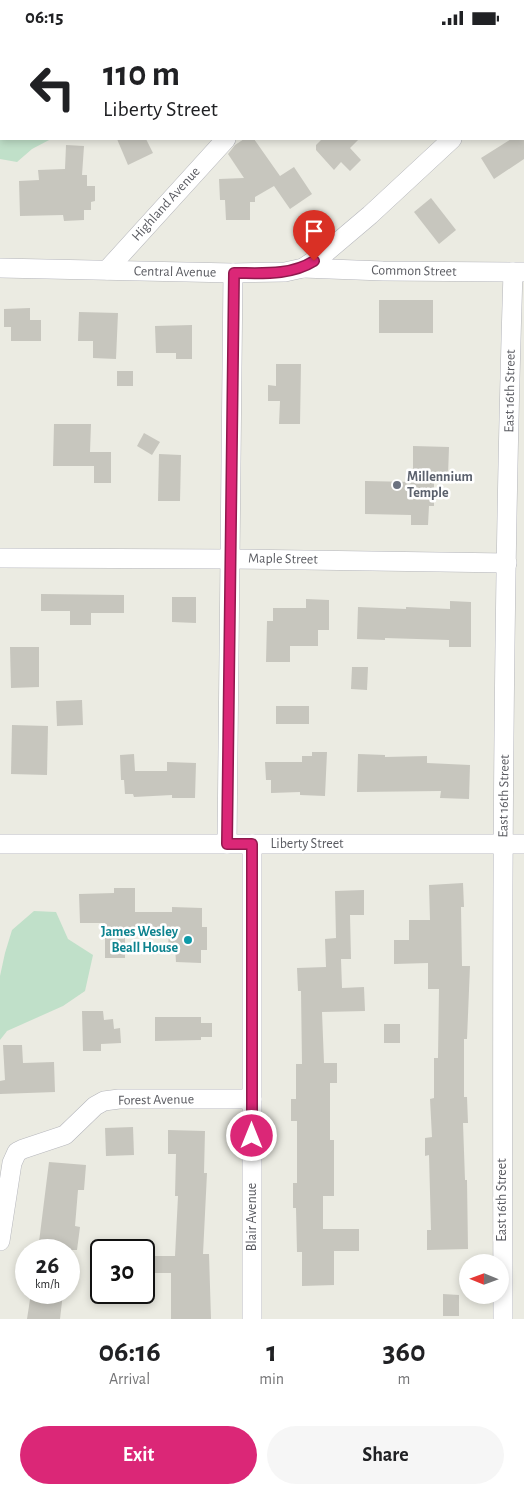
<!DOCTYPE html>
<style>
body{margin:0;font-family:"Alegreya Sans",sans-serif;background:#f6f6f6;color:#202124;height:100vh;display:flex;flex-direction:column;font-size:19px;white-space:nowrap}
*{box-sizing:border-box;margin:0}
p{font-size:16px;color:#757577}
.icon{flex:none;width:28px;height:28px;fill:none;stroke:currentColor;stroke-width:2;stroke-linecap:round;stroke-linejoin:round}
.map{position:relative;height:1284px;overflow:hidden}
.sheet{display:flex;flex-direction:column;background:#fff;flex:1}
.sheet>*{flex:none}
.hud{position:absolute;left:0px;top:0px;width:525px;height:105px;box-shadow:0 2px 8px #0003;background:#fff;color:#202124;overflow:hidden}
.needle{width:32px;rotate:271deg}
.fabs{position:absolute;left:459px;top:1219px;display:grid;gap:10px}
.fabs a{display:grid;place-items:center;width:50px;height:50px;border-radius:50%;background:#fff;box-shadow:0 2px 8px #0003;font-size:25px}
.speed{position:absolute;left:15px;top:1204px;display:flex;gap:10px;font-size:25px;font-weight:700;text-align:center}
.speed>*{display:grid;place-content:center;width:65px;height:65px;border-radius:50%;background:#fff;box-shadow:0 2px 8px #0003;line-height:1}
.speed small{font-size:12px;font-weight:400}
.speed .limit{border:2px solid #111;border-radius:8px;background:#fff;color:#111}
.pin{position:absolute;display:grid;place-items:center;width:42px;height:42px;color:#fff;margin:-51px -21px;border-radius:50% 50% 50% 0;rotate:-45deg;box-shadow:0 0 5px #0007}
.pin .icon{rotate:45deg}
.me{position:absolute;width:55px;margin:-28px;rotate:0deg;stroke-linejoin:round;filter:drop-shadow(0 0 4px #0008)}
.turn{display:flex;align-items:center;gap:18px;height:105px;padding:0 20px;font-size:22px}
.turn .icon{width:65px;height:65px;stroke-width:2.5}
.turn b{display:block;font-size:35px;line-height:42px}
.eta{display:flex;justify-content:space-evenly;align-items:center;height:85px;text-align:center}
.eta b{font-size:30px;font-weight:700;line-height:35px}
.primary-button{display:flex;gap:10px;margin-top:auto;padding:10px 20px}
.primary-button a{flex:1;height:58px;border-radius:30px;background:#db2777;color:#fff;font-size:20px;font-weight:700;line-height:58px;text-align:center}
.primary-button a+a{background:#f6f6f6;color:#202124}
.status{display:flex;justify-content:space-between;align-items:center;height:35px;padding:0 25px;background:#fff;direction:ltr}
.status svg{height:14px;fill:currentColor}
.map>svg:first-child{display:block}
.green{fill:#c0e0c9}
.building{fill:#c7c6be}
.lines{fill:none;stroke-linecap:round;stroke-linejoin:round}
.minor-casing{stroke:#b4b5bb;stroke-width:20}
.minor{stroke:#fff;stroke-width:19}
.route-casing{stroke:#8e194d;stroke-width:12}
.route{stroke:#db2777;stroke-width:9}
.worship-dot{fill:#6b7280;stroke:#fff;stroke-width:2}
.culture-dot{fill:#0f9aa8;stroke:#fff;stroke-width:2}
.labels{text-anchor:middle;dominant-baseline:central;stroke-width:5;stroke-linejoin:round;paint-order:stroke}
.street-label{font-size:14px;fill:#5a5b61;stroke:#fff}
.worship-label{font-size:14px;font-weight:bold;fill:#5b616d;stroke:#fff;text-anchor:start}
.culture-label{font-size:14px;font-weight:bold;fill:#0d838f;stroke:#fff;text-anchor:end}
</style>
<div class="status"><b>06:15</b><svg viewBox="0 0 49 12"><path d="M0 12V9h3v3zM5 12V6h3v6zM10 12V3h3v9zM15 12V0h3v12zM26 1h20v11H26zM47 4h2v5h-2z"/></svg></div>
<div class="map">
<svg width="524" height="1284" viewBox="0 0 524 1284">
<rect width="100%" height="100%" fill="#ebebe2"/>
<g class="green">
<polygon points="0,0 147,0 1,1 1,104 51,104 32,114 17,127 0,124"/>
<polygon points="34,876 56,877 68,904 93,920 85,956 63,971 7,996 0,1005 0,941 5,918 12,895"/>
</g>
<g class="building">
<polygon points="524,95 524,124 494,144 481,123 511,104 524,104"/>
<polygon points="117,104 146,104 153,118 128,130"/>
<polygon points="244,104 254,104 280,141 294,132 312,159 290,174 274,151 255,162 255,167 250,167 250,185 226,185 225,165 220,165 219,144 244,143 228,119 235,110"/>
<polygon points="322,104 359,104 350,113 361,125 350,136 341,127 334,135 316,115 316,110"/>
<polygon points="66,110 84,111 82,140 87,140 87,151 95,151 95,166 91,167 91,175 84,175 84,185 64,186 63,180 20,181 19,146 39,145 38,135 65,134"/>
<polygon points="431,163 456,195 439,209 414,177"/>
<rect x="379" y="265" width="54" height="33"/>
<polygon points="30,273 30,285 41,285 41,306 11,306 11,292 4,292 4,274"/>
<polygon points="79,277 118,278 116,324 93,323 93,306 78,306"/>
<polygon points="192,290 192,324 176,324 176,318 156,318 155,291"/>
<polygon points="276,329 301,329 300,389 279,389 280,366 268,366 268,350 276,351"/>
<rect x="117" y="336" width="16" height="15"/>
<polygon points="54,389 91,389 90,417 111,417 111,448 94,448 94,431 53,431"/>
<polygon points="144,398 160,407 152,420 137,411"/>
<polygon points="413,411 449,412 448,441 434,441 434,471 429,471 428,490 411,490 411,480 365,479 365,446 413,447"/>
<polygon points="159,419 181,420 180,466 158,466"/>
<polygon points="41,559 124,560 124,578 91,578 91,590 70,590 70,576 41,576"/>
<polygon points="172,562 196,562 196,588 172,587"/>
<polygon points="306,564 329,565 329,595 318,595 318,611 290,611 290,627 266,627 267,586 273,586 273,573 306,573"/>
<polygon points="450,566 471,567 471,612 449,612 449,605 385,603 385,605 357,604 358,572 406,574 406,572 450,574"/>
<polygon points="10,612 39,612 39,652 11,653"/>
<polygon points="352,632 368,632 367,655 351,654"/>
<polygon points="82,665 83,690 57,691 56,666"/>
<rect x="276" y="671" width="33" height="18"/>
<polygon points="12,690 48,691 47,740 11,739"/>
<polygon points="312,717 327,717 325,761 300,760 300,757 271,758 271,745 266,745 265,727 302,727 302,721 312,721"/>
<polygon points="134,719 135,736 167,736 167,727 196,728 195,763 172,763 172,760 134,762 133,759 125,759 124,745 121,745 120,720"/>
<polygon points="358,719 385,720 385,722 427,721 427,728 470,730 469,764 440,763 441,756 357,757"/>
<polygon points="463,848 464,872 461,872 462,931 470,931 467,1004 464,1004 464,1062 467,1062 468,1088 463,1088 465,1145 467,1145 468,1214 427,1215 427,1195 431,1195 429,1120 425,1121 425,1103 432,1102 430,1064 434,1063 434,1023 438,1023 439,954 428,954 428,928 394,929 394,905 409,905 409,885 430,885 429,850"/>
<polygon points="114,853 135,853 135,877 172,877 172,872 202,873 202,892 207,892 207,915 201,915 201,928 176,927 175,912 168,912 169,897 135,897 136,902 125,902 125,923 105,923 105,888 80,888 79,859 114,858"/>
<polygon points="364,855 364,880 350,880 351,924 341,924 342,953 364,952 365,976 322,977 324,1028 337,1028 337,1048 330,1048 330,1105 334,1105 334,1161 323,1161 323,1194 359,1194 359,1216 334,1216 334,1250 302,1251 302,1217 297,1217 296,1173 293,1173 293,1148 297,1148 297,1086 291,1086 291,1064 296,1064 296,1029 302,1029 301,956 298,956 297,933 326,932 325,904 336,903 335,856"/>
<polygon points="82,976 103,976 104,985 113,984 114,994 120,993 121,1008 101,1009 101,1016 83,1016"/>
<polygon points="155,982 201,982 201,988 212,988 212,1002 201,1002 201,1005 155,1006"/>
<rect x="384" y="989" width="16" height="19"/>
<polygon points="3,1010 22,1010 23,1028 54,1027 55,1057 0,1059 0,1046 5,1045"/>
<polygon points="133,1092 134,1120 106,1121 105,1093"/>
<polygon points="168,1095 205,1096 204,1138 207,1138 203,1219 209,1219 211,1284 171,1284 171,1238 153,1238 153,1221 175,1221 178,1161 175,1161 176,1119 168,1119"/>
<polygon points="49,1127 86,1130 84,1155 78,1155 75,1191 80,1192 77,1215 38,1215"/>
<polygon points="31,1258 63,1258 60,1284 27,1284"/>
<polygon points="443,1259 459,1260 459,1281 443,1281"/>
</g>
<g class="lines">
<defs>
<g id="minor">
<polyline points="434,0 436,1"/>
<polyline points="325,1 326,0"/>
<polyline points="503,1 503,0"/>
<polyline points="0,233 233,238 285,237 303,233 324,219 370,180 452,104"/>
<polyline points="303,233 383,236 524,237"/>
<polyline points="107,235 226,104"/>
<polyline points="0,523 231,524 507,528"/>
<polyline points="0,809 524,809"/>
<polyline points="227,809 233,238"/>
<polyline points="0,1206 12,1128 17,1117 23,1114 65,1100 95,1071 104,1066 119,1064 252,1064"/>
<polyline points="252,1284 252,809"/>
<path d="M503 1284C502 935 502 586 513 237"/>
</g>
</defs>
<use href="#minor" class="minor-casing"/>
<use href="#minor" class="minor"/>
</g>
<g class="lines">
<defs>
<path id="route" d="M252 1101V809H227L234 238C261 238 290 241 314 226"/>
</defs>
<use href="#route" class="route-casing"/>
<use href="#route" class="route"/>
</g>
<circle class="worship-dot" cx="397" cy="450" r="5"/>
<circle class="culture-dot" cx="188" cy="905" r="5"/>
<g class="labels">
<g class="street-label">
<text transform="translate(166 169) rotate(-48)">Highland Avenue</text>
<text transform="translate(414 236) rotate(1)">Common Street</text>
<text transform="translate(175 237) rotate(1)">Central Avenue</text>
<text transform="translate(510 356) rotate(-89)">East 16th Street</text>
<text transform="translate(283 524) rotate(1)">Maple Street</text>
<text transform="translate(504 761) rotate(-89)">East 16th Street</text>
<text x="307" y="809">Liberty Street</text>
<text transform="translate(156 1065) rotate(-1)">Forest Avenue</text>
<text transform="translate(502 1165) rotate(-90)">East 16th Street</text>
<text transform="translate(252 1182) rotate(-90)">Blair Avenue</text>
</g>
<g class="worship-label">
<text x="407" y="442">Millennium<tspan x="407" dy="16">Temple</tspan></text>
</g>
<g class="culture-label">
<text x="178" y="897">James Wesley<tspan x="178" dy="16">Beall House</tspan></text>
</g>
</g>
</svg>
<div class="fabs">
<a><svg class="needle" viewBox="-14 -14 28 28"><path d="M0-13l5 13h-10z" fill="#e53935"/><path d="M0 13l5-13h-10z" fill="#757577"/></svg></a>
</div>
<div class="speed"><div>26<small>km/h</small></div><div class="limit">30</div></div>
<div class="pin" style="left:314px;top:226px;background:#d93025"><svg class="icon" aria-label="arrive" viewBox="0 0 24 24"><path d="M6 21V4h12l-3 4 3 4H6"/></svg></div>
<svg class="me" style="left:252px;top:1101px" viewBox="-20 -20 40 40"><circle r="17" fill="#db2777" stroke="#fff" stroke-width="3"/><path d="M0-11L8 9 0 5-8 9z" fill="#fff"/></svg>
<div class="hud">
<div class="turn"><svg class="icon" aria-label="left" viewBox="0 0 24 24"><path d="M17 20v-9H6M10 6l-5 5 5 5"/></svg><div><b>110 m</b>Liberty Street</div></div>
</div>
</div>
<section class="sheet">
<div class="eta">
<div><b>06:16</b><p>Arrival</p></div>
<div><b>1</b><p>min</p></div>
<div><b>360</b><p>m</p></div>
</div>
<div class="primary-button"><a>Exit</a><a>Share</a></div>
</section>
